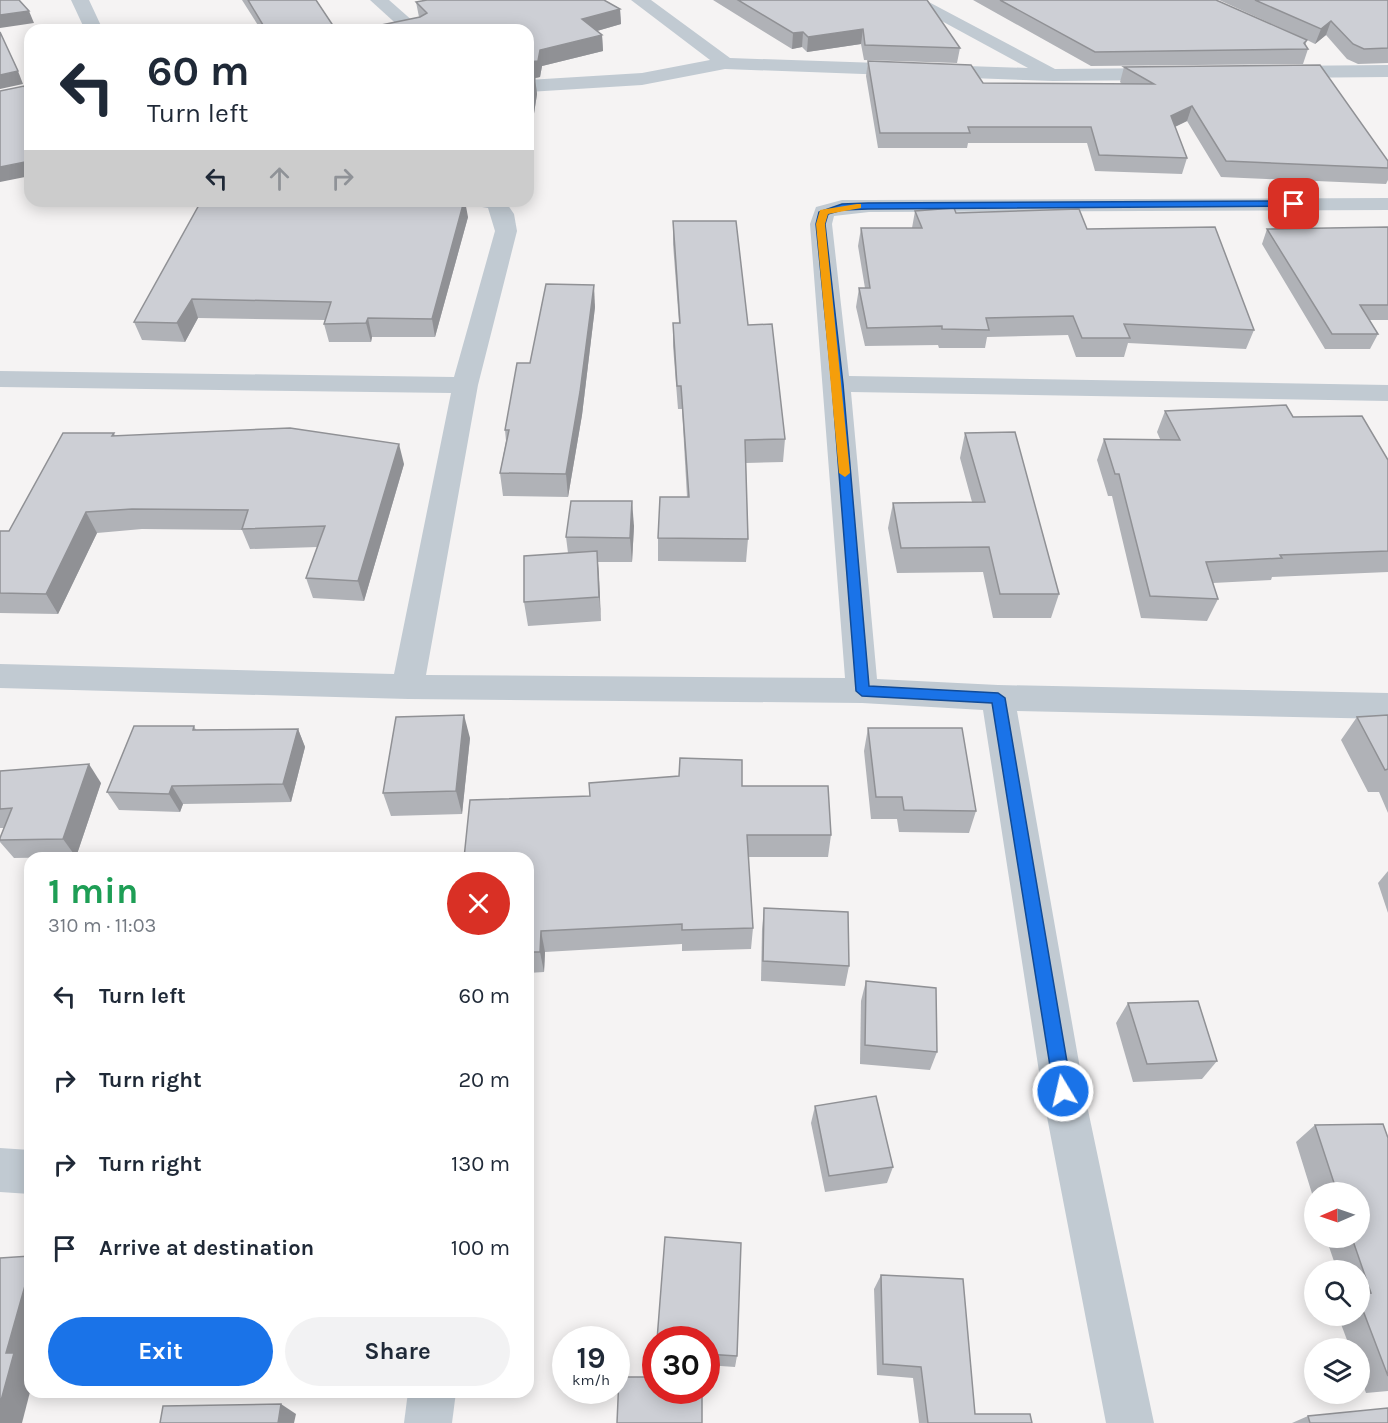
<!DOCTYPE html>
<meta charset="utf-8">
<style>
body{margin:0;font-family:Karla,sans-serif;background:#f2f2f3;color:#1f2937;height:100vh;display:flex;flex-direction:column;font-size:22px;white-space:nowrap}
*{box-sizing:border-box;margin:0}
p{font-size:20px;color:#747a83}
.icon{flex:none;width:33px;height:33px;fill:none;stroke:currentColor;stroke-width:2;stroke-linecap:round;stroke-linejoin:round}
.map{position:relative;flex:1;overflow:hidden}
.sheet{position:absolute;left:24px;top:852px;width:510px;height:546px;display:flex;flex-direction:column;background:#fff;border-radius:18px;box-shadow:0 3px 15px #0003}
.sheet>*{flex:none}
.hud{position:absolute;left:24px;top:24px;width:510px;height:183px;border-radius:18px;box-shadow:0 3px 15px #0003;background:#fff;color:#1f2937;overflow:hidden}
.needle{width:39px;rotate:268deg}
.buttons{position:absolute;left:1304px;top:1182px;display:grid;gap:12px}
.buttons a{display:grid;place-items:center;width:66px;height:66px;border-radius:50%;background:#fff;box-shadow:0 3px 15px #0003;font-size:30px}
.speed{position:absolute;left:552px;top:1326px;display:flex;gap:12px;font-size:30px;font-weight:700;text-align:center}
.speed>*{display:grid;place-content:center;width:78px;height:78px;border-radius:50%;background:#fff;box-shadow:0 3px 15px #0003;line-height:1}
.speed small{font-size:15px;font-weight:400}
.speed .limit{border:9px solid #d22;background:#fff;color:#111}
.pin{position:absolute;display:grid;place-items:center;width:51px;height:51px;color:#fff;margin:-26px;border-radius:12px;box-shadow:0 3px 9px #0006}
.me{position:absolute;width:66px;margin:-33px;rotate:351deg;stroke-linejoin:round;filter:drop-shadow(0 0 4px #0008)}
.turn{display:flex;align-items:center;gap:21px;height:126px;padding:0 24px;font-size:27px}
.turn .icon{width:78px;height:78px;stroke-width:2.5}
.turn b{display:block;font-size:42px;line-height:51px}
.lanes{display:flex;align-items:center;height:57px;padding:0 24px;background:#0003;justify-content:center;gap:30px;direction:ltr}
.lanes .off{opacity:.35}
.round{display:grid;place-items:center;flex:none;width:63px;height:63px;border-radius:32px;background:#f2f2f3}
.overview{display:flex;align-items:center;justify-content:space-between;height:102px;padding:0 24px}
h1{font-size:36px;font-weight:700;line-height:45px;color:#1e9e55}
.action{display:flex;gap:12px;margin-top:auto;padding:12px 24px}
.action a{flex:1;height:69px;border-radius:36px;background:#1a73e8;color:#fff;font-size:24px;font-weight:700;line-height:69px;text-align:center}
.action a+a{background:#f2f2f3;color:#1f2937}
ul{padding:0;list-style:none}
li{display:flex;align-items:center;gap:18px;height:84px;padding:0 24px}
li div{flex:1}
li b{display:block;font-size:22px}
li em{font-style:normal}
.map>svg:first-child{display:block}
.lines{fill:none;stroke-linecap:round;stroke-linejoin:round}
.minor{fill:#c1cad2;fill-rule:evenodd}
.wall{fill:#b0b2b7}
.shaded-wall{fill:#909195}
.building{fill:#cdcfd5;stroke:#909195;stroke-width:1.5}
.route{fill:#1a73e8;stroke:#114b97;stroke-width:1.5}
.slow{fill:#f59e0b}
</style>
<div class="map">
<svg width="1388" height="1423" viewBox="0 0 1388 1423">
<rect width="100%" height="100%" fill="#f5f3f3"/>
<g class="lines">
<g class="minor">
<polygon points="71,0 89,0 103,30 85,30"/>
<polygon points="370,0 389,0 423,30 403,30"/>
<polygon points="631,0 651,0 730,58 1028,68 903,0 925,0 1055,69 1167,68 1176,74 1167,80 1053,81 725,69 642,85 528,92 528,80 642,73 710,60"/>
<polygon points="1388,65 1388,77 1279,78 1270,72 1279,66"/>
<polygon points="30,85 30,97 0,103 0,91"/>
<polygon points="1388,198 1388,210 869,212 834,216 832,224 849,376 1388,385 1388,401 851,392 877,679 998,685 1388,693 1388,719 1017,711 1084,1091 1154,1423 1106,1423 1042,1091 983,710 862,703 408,699 0,688 0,664 394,674 451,393 0,387 0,371 454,377 495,231 488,208 476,206 473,201 505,201 514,214 517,231 478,385 426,675 845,678 810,224 816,207 842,200 869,200"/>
<polygon points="0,1148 30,1150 30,1194 0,1192"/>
<polygon points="408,1392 456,1392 452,1423 404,1423"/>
</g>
</g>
<g class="wall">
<polygon points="242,0 316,0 336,30 261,30"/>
<polygon points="422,0 604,0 620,9 621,24 597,31 602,35 603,51 542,66 540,77 535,78 537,94 533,120 528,120 528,30 419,17 416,2 423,1"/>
<polygon points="713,0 927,0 960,48 957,63 864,60 861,44 807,52 802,47 792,49"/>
<polygon points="973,0 1216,0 1296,35 1219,0 1388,0 1388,63 1358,64 1347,59 1326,35 1315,44 1307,40 1305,46 1308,49 1303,64 1091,66"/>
<polygon points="868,61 983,83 1122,84 1120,82 1124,67 1388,168 1388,180 1386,184 1221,177 1187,121 1175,127 1187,158 1182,174 1095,171 1087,143 968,143 967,148 878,148 866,76"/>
<polygon points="312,206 468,217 435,337 372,337 371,342 329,342 324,324 325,320 198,318 185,342 142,340 134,322"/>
<polygon points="915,211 956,213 1087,229 1254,330 1246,349 1128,343 1124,357 1076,357 1068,335 987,337 985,348 939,348 938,345 865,346 856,307 859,288 865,288 858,246 861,228 912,228"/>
<polygon points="673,221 748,325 785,439 783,462 746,463 748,539 746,562 658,561 658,538 687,497 682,409 678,409 673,346 673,323 679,323 673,244"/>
<polygon points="1388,227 1388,320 1369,320 1378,334 1370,349 1325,349 1262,244 1267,229"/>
<polygon points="595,307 582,415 568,497 503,496 500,473 506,441 505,430 530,363"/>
<polygon points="1165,411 1293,417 1388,460 1388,572 1272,577 1271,580 1213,583 1218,599 1207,621 1141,618 1112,496 1108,496 1097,460 1104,439 1160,439 1157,432"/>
<polygon points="114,433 115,436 404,464 364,601 313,598 306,578 318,547 250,549 242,530 142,529 97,533 58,614 0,613 0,531 9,531"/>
<polygon points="965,433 1059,594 1051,618 993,618 983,572 897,573 888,528 893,503 972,502 960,458"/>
<polygon points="634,526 632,562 597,562 601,621 528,626 524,602 568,553 566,537"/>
<polygon points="1388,715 1388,813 1379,792 1368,792 1341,740 1357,717"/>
<polygon points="194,726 196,730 298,729 305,747 291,802 183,804 180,812 119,810 107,792"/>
<polygon points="868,728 976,811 969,833 899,832 897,819 871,819 864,751"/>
<polygon points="470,738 462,814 391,816 383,793"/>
<polygon points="0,771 101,783 76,857 14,858 0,842 0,838 4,828 0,828"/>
<polygon points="742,786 831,835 828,857 748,857 753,928 751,949 682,951 682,944 545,952 544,972 528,973 528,858 590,796"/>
<polygon points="1388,871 1388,913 1378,883"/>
<polygon points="764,908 849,966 845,986 761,981 762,929"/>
<polygon points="866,981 937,1052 930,1070 860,1064 861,1001"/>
<polygon points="1128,1003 1217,1061 1202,1079 1133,1082 1116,1023"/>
<polygon points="815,1106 893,1167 887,1183 825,1192 811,1123"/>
<polygon points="1315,1125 1388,1138 1388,1391 1366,1393 1359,1373 1359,1348 1350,1348 1338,1316 1359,1316 1359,1270 1337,1270 1326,1238 1359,1238 1359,1192 1314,1192 1314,1200 1296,1142"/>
<polygon points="881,1275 975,1414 1032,1423 919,1423 913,1378 877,1375 874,1289"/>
<polygon points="706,1340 737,1356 735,1367 706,1365"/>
<polygon points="1308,1416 1388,1423 1292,1423"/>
</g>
<g class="shaded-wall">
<polygon points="620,9 621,24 583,35 582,19"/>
<polygon points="29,11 34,23 0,28 0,15"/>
<polygon points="1331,21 1326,35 1315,44 1321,29"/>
<polygon points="863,29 861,44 807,52 808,37"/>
<polygon points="803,32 802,47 792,49 793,33"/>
<polygon points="602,35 603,51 542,66 540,77 535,78 537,94 533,120 528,78 528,62 540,50"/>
<polygon points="18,71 23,84 0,89 0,75"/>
<polygon points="1192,106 1187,121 1166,131 1171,116"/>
<polygon points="30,161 30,176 0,182 0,167"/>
<polygon points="464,201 465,201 468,217 435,337 432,319"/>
<polygon points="594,285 595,307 582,415 568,497 566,474"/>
<polygon points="192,299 198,318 185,342 177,323"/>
<polygon points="368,318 372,337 371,342 366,323"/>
<polygon points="399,444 404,464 364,601 358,581"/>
<polygon points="632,501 634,526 632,562 630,538"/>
<polygon points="86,512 97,533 58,614 46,594"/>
<polygon points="597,551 599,575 601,621 599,597"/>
<polygon points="464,715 470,738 462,814 456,791"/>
<polygon points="298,729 305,747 291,802 283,784"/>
<polygon points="89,764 101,783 76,857 63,839"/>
<polygon points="172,786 183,804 180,812 169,794"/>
<polygon points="541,931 545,952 544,972 540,952"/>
<polygon points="30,1268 30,1392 22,1423 0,1423 0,1404 6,1353"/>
<polygon points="281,1404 296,1414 294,1423 278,1423"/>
</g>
<g class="building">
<polygon points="0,0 19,0 29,11 0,15"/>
<polygon points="248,0 316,0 336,30 266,30"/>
<polygon points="427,0 604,0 620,9 582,19 602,35 540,50 538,61 528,62 528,30 357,30 420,17 427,13 416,2"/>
<polygon points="738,0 927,0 960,48 865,45 863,29 808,37 803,32 793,33"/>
<polygon points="1000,0 1216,0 1307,40 1304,43 1308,49 1095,52"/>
<polygon points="1255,0 1388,0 1388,48 1364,49 1353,44 1331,21 1321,29"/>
<polygon points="0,32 18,71 0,75"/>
<polygon points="868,61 971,65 983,83 1154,84 1124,67 1320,65 1388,161 1388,168 1226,161 1192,106 1171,116 1187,158 1099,155 1091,127 968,127 970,133 880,133"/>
<polygon points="528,77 535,77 531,103 528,103"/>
<polygon points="24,86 30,99 30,161 0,167 0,91"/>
<polygon points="399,201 464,201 432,319 368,318 366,323 324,324 331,302 192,299 177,323 134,322 199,205 312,206 313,204"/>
<polygon points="954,208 956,213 1079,209 1087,229 1215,227 1254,330 1124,324 1130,338 1082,338 1073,316 986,318 989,330 942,329 942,326 867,328 859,288 870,288 861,228 922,228 915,211"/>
<polygon points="673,221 736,221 748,325 772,324 785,439 745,440 748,539 658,538 660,497 689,497 681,386 677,386 673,323 680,323"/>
<polygon points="1388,227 1388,305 1360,305 1378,334 1332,334 1267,229"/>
<polygon points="546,284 594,285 580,392 566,474 500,473 509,430 505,430 517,363 530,363"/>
<polygon points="1286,405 1293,417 1362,416 1388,460 1388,551 1280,555 1282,558 1206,562 1218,599 1150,596 1119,474 1115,474 1104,439 1180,440 1165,411"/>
<polygon points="290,428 399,444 358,581 306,578 325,526 242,529 248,510 132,509 86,512 46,594 0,593 0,531 9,531 63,433 114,433 112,436"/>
<polygon points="1015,432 1059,594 1000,594 989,547 901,548 893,503 985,502 965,433"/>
<polygon points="571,501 632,501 630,538 566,537"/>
<polygon points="597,551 599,597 524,602 524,556"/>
<polygon points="464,715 456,791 383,793 396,717"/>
<polygon points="1388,715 1388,769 1385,770 1357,717"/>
<polygon points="134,726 194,726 193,730 298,729 283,784 172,786 169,794 107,792"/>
<polygon points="868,728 962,728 976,811 904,810 902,797 876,797"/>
<polygon points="680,758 742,760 742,786 828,786 831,835 747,835 753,928 682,930 682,924 541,931 540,952 528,952 528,858 464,858 470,800 590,796 589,783 679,776"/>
<polygon points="89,764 63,839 0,840 0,838 12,808 0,809 0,771"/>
<polygon points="764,908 848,912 849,966 763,961"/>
<polygon points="866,981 936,988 937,1052 865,1045"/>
<polygon points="1198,1001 1217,1061 1147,1064 1128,1003"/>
<polygon points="876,1096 893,1167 829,1176 815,1106"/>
<polygon points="1383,1124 1388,1138 1388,1376 1359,1300 1359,1294 1371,1293 1352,1238 1359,1238 1359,1192 1337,1192 1315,1125"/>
<polygon points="665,1237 741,1243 737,1356 706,1354 706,1340 657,1340"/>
<polygon points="30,1256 30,1268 6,1353 14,1353 0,1404 0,1258"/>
<polygon points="881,1275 963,1279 975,1414 1030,1414 1032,1423 928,1423 921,1367 883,1364"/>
<polygon points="656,1362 656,1390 702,1390 702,1423 617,1423 619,1377 654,1377"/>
<polygon points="281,1404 278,1423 160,1423 163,1406"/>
<polygon points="1388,1408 1388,1423 1310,1423 1308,1416"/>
</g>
<polygon class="route" points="1294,201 1297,202 1297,206 868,209 842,210 828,214 825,224 843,384 869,686 998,693 1005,698 1072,1091 1069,1097 1063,1099 1057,1097 1054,1091 992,703 862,696 856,691 832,384 816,224 819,212 842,204 868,203"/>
<polygon class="slow" points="857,204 861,204 861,208 828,214 825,224 850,473 845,477 839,473 816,224 820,210"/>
</svg>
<div class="buttons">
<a><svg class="needle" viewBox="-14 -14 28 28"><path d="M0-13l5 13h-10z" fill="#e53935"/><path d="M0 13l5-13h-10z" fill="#747a83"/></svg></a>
<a><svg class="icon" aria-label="search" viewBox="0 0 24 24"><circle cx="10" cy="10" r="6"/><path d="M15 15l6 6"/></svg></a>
<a><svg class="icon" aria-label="layers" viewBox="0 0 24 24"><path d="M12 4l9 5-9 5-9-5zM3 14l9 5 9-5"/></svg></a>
</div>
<div class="speed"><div>19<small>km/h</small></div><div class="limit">30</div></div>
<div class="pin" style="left:1294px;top:204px;background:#d93025"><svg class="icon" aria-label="arrive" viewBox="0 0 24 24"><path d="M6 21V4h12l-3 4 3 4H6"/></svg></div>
<svg class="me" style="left:1063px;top:1091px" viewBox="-20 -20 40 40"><circle r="17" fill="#1a73e8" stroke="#fff" stroke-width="3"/><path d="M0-11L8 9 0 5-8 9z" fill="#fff"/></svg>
<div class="hud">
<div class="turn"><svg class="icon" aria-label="left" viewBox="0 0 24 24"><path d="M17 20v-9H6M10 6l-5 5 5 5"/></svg><div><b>60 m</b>Turn left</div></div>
<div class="lanes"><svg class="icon" aria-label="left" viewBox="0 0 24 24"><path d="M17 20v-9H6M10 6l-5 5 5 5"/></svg><svg class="icon off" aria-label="ahead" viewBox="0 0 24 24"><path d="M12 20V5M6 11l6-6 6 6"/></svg><svg class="icon off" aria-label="right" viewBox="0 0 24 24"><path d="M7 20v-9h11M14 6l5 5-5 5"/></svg></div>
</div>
<section class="sheet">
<div class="overview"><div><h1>1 min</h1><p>310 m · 11:03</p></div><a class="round" style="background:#d93025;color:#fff"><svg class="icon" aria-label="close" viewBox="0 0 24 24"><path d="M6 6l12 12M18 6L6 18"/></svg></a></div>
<ul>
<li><svg class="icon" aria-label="left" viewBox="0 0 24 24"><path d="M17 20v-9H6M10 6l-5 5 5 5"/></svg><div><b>Turn left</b></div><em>60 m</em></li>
<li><svg class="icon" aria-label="right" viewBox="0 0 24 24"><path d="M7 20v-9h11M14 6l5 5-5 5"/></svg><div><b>Turn right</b></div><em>20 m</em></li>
<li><svg class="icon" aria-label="right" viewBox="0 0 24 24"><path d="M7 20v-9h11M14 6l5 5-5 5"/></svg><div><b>Turn right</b></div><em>130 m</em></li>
<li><svg class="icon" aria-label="arrive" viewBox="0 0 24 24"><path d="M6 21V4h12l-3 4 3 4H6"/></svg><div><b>Arrive at destination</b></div><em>100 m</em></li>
</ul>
<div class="action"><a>Exit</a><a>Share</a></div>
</section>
</div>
